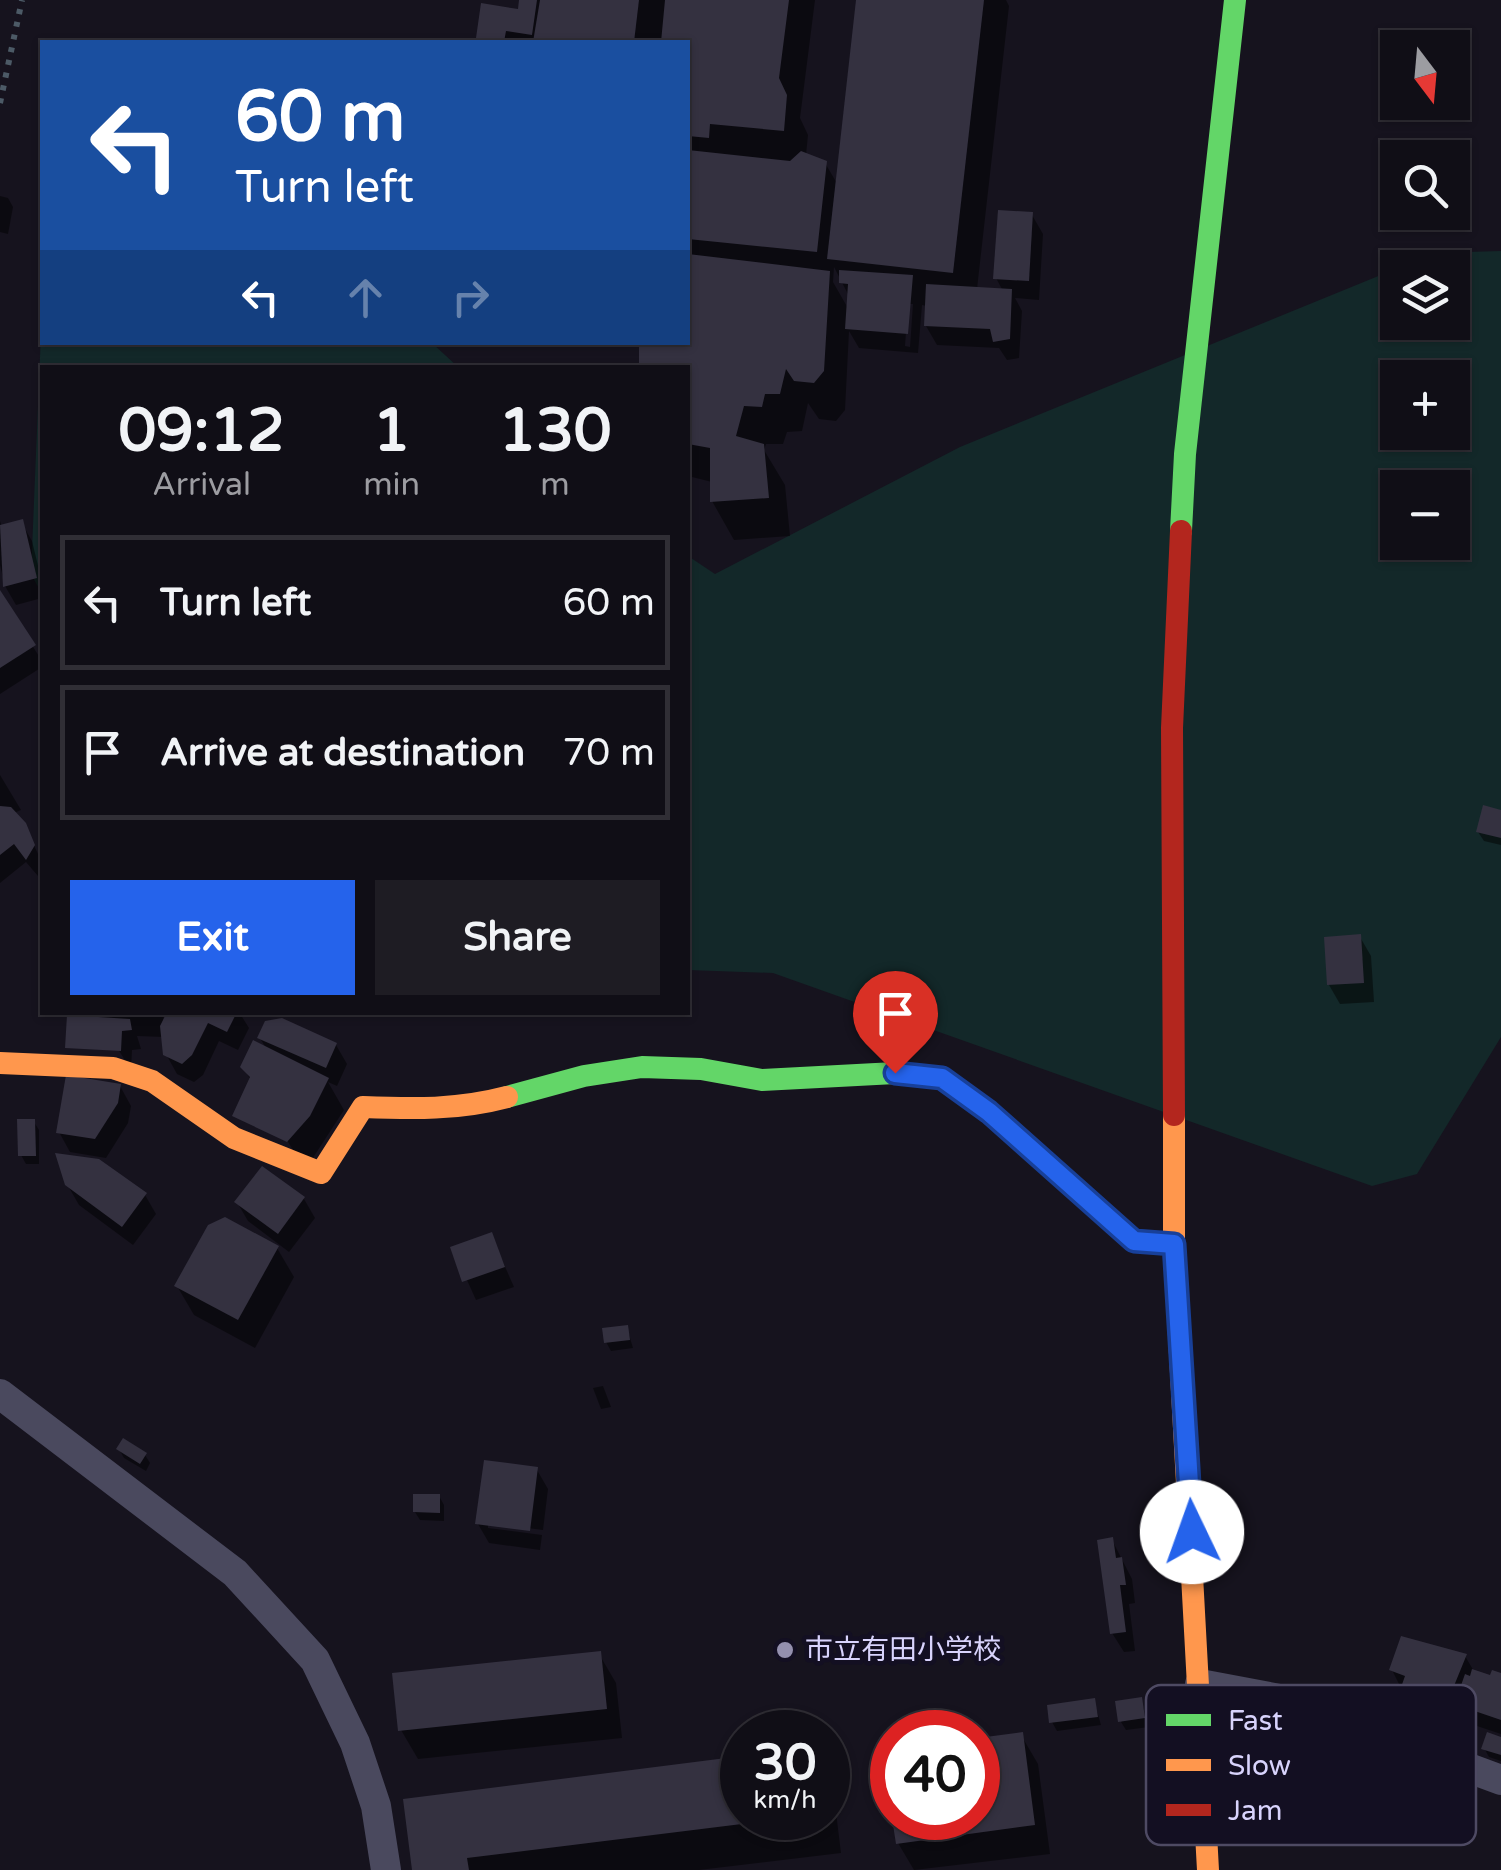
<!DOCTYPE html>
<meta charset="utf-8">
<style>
:root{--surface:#100e16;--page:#1e1c23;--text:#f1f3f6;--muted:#9c9ca1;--line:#302e35;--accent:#2563eb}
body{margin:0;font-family:"Varela Round","Noto Sans JP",sans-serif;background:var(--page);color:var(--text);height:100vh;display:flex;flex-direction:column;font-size:38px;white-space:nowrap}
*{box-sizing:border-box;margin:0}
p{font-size:32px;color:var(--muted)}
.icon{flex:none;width:55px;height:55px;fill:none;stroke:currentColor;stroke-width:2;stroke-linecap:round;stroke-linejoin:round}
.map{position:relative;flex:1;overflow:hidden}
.panel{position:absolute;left:40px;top:365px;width:650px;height:650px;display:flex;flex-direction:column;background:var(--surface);border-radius:0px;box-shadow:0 2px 8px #0004,0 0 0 2px var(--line)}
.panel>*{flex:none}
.guide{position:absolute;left:40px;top:40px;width:650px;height:305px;border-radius:0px;box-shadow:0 2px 8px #0004,0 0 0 2px var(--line);background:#1a4fa0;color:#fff;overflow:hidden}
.needle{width:65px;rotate:164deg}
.buttons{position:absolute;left:1380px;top:30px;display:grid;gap:20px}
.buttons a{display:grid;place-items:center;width:90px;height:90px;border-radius:0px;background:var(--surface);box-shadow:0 2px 8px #0004,0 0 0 2px var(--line);font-size:50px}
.speed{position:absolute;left:720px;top:1710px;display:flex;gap:20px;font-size:50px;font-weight:700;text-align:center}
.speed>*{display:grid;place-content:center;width:130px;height:130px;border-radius:50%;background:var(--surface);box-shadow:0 2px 8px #0004,0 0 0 2px var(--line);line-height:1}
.speed small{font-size:25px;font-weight:400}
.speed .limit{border:15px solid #d22;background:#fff;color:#111}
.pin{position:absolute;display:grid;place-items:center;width:85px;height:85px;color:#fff;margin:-102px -42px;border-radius:50% 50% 50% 0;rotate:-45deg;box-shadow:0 0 10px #0007}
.pin .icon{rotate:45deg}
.me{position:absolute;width:110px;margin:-55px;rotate:357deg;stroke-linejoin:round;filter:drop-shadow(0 0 8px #0008)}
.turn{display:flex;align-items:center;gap:35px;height:210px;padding:0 30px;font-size:45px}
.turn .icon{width:130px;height:130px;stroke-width:2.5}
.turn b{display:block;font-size:70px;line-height:85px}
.lanes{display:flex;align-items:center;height:95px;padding:0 30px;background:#0003;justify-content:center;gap:50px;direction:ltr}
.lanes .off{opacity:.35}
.eta{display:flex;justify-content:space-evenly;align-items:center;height:170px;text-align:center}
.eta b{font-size:60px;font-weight:700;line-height:70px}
.button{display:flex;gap:20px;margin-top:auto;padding:20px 30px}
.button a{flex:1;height:115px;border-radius:0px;background:var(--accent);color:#fff;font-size:40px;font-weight:700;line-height:115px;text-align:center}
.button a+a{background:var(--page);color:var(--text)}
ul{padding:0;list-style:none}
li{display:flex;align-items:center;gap:30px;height:135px;margin:0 20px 15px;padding:0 10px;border:5px solid var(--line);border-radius:0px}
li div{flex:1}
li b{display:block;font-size:38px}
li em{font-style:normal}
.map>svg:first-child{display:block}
</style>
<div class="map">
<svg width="1501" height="1870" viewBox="0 0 1501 1870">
<rect width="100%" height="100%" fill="#16131e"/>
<!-- green -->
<g fill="#132829" fill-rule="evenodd">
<path d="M1501,251V1037L1417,1174L1372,1186L773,973L688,970V556L715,574L960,447L1398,268V322H1452V268H1398L1433,253ZM1398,378H1452V432H1398ZM1398,488H1452V542H1398Z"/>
<path d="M42,309V342L432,343L458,367L42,368V594L31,574Z"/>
</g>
<!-- shadow -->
<g fill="#0007" fill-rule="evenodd">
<path d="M522,0H815L800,118L808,135L806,155L825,163L838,185L859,0H1006L1009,6L977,289L1003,291L996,278L1032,215L1043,234L1039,300L1015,298L1022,311L1019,358L1007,360L999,348L937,345L926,326L927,306L922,305L918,353L859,348L849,331L845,410L836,421L819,419L808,403L802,431L787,432L783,444H766L764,450L785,485L790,536L734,540L712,501V482L688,476V42H481L478,37L520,12ZM834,267L850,298L849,310L833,282ZM908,304H913L910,347L905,346Z"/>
<path d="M0,196L8,198L13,207L8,234L0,232Z"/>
<path d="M0,521L2,527L21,522L32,541L42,582V598L16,605L5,586L0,565Z"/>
<path d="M0,595L42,661V667L0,694Z"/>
<path d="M0,775L21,810L14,813L24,825L42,862L38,876L26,862L0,883Z"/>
<path d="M1501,813V845L1484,841L1478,832Z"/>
<path d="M1360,937L1371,956L1374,1002L1340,1004L1329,985Z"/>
<path d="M95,1012H164L163,1026L169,1012H239L249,1028L238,1050L219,1041L203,1075L194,1082L177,1074L166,1054L164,1037L137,1036L141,1049L132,1050L131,1070Z"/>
<path d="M260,1038L336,1045L347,1064L337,1086L328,1082L344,1110L305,1170L243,1067L267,1050Z"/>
<path d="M120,1086L131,1106L128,1123L106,1158L70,1152L59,1132Z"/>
<path d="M34,1122L39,1130V1164H26L21,1155Z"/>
<path d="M263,1169L304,1199L315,1218L289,1252L248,1221L237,1202Z"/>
<path d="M67,1184L145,1195L156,1214L133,1245L79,1205Z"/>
<path d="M491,1235L514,1287L476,1300L453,1249Z"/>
<path d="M277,1248L294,1277L255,1348L194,1315L177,1286Z"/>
<path d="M627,1328L633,1348L611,1351L606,1342Z"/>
<path d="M603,1386L611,1407L601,1409L593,1388Z"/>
<path d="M119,1449L145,1455L150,1463L146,1471L124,1458Z"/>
<path d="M537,1470L548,1489L543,1530L488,1523V1528L542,1535L540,1550L489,1543L478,1524Z"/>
<path d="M439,1496L444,1505V1521L420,1520L415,1512Z"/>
<path d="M1112,1540L1132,1579L1135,1603L1129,1604L1135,1651L1124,1652L1112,1633Z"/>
<path d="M599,1654L616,1683L622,1738L418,1759L401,1730Z"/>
<path d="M1465,1656L1475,1673L1492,1678L1501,1675V1734L1474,1725L1464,1706L1457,1721L1441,1716L1448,1728L1442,1744L1419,1736L1414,1727L1418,1714L1413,1712L1392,1670Z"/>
<path d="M1141,1700L1149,1727L1126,1730L1121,1722Z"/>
<path d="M1094,1701L1101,1725L1057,1731L1052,1722Z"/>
<path d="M1021,1735L1038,1764L1050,1854L914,1870L898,1843L895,1818H978V1740Z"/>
<path d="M1501,1739V1761L1489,1757L1484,1748Z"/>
<path d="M742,1758V1818H828V1778L833,1788L841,1853L699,1870H414L405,1801Z"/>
</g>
<!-- building -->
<g fill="#343140">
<path d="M519,0H537L532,35L506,31L504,42L476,38L481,3L518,9Z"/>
<path d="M540,0H639L634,42H533Z"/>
<path d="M665,0H789L779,78L787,95L784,131L710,124L709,138L688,136V42H661Z"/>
<path d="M856,0H984L953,273L827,259Z"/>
<path d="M688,150L790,161L801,151L827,161L817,252L688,239Z"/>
<path d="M998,210L1033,212L1029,281L993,279Z"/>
<path d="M688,254L830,271L824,371L814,383L794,381L786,369L780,394H765L762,407L744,406L736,436L764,444L769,498L710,502V448L688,444V368H639V342H688Z"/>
<path d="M839,270L913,275L908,334L845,329L848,284L839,283Z"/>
<path d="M926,284L1012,289L1010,339L993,342L990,329L924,326Z"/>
<path d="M23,519L37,578L3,587L0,525Z"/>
<path d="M0,590L36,645L0,668Z"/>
<path d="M1483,805L1501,810V838L1476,832Z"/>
<path d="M0,806L11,807L26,823L35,845L26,860L14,844L0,855Z"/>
<path d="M1361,934L1364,983L1327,985L1324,937Z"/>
<path d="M167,1012H237L227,1032L208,1023L192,1055L182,1064L163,1055L160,1026Z"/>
<path d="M67,1015L130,1019L132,1030L122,1031L121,1051L65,1048Z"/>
<path d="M282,1018L337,1043L326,1068L257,1038L265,1021Z"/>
<path d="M253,1040L329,1078L310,1116L287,1142L232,1116L250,1077L240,1067Z"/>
<path d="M66,1075L121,1084L118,1103L95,1139L56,1133Z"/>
<path d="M17,1119H35L36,1156H18Z"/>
<path d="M55,1153L99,1159L147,1193L122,1227L65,1185Z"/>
<path d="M262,1166L305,1197L278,1234L234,1202Z"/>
<path d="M225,1217L279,1246L238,1320L174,1286L208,1225Z"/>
<path d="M492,1232L505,1267L462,1282L450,1247Z"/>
<path d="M628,1325L630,1340L604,1343L602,1328Z"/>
<path d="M123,1438L147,1453L140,1464L116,1449Z"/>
<path d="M484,1460L538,1467L530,1531L475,1524Z"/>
<path d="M413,1494H440V1513L413,1512Z"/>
<path d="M1113,1537L1116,1558L1122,1557L1126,1585H1120L1126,1632L1110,1634L1097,1540Z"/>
<path d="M1401,1636L1467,1654L1447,1703L1423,1695L1421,1700L1399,1693L1405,1676L1389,1670Z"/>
<path d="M601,1651L607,1709L398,1731L392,1673Z"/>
<path d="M1472,1669L1490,1675L1492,1670L1501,1673V1720L1460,1706L1464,1696L1458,1694L1465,1674L1470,1676Z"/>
<path d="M1142,1697L1145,1718L1118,1722L1115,1701Z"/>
<path d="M1095,1698L1098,1717L1049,1723L1047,1705Z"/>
<path d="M1023,1732L1035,1825L896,1844L892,1818H978V1738Z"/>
<path d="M1487,1732L1501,1737V1755L1481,1749Z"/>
<path d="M892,1749V1801H890L883,1750Z"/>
<path d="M742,1756V1818L775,1820L467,1858L469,1870H412L403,1799Z"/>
</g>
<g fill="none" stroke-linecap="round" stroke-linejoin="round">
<!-- path -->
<path stroke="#4c5a66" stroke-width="6" stroke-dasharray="5 8" stroke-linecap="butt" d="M0,103L22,0"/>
<!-- street -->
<g stroke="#4a495e" stroke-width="30">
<path d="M0,1394L235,1573L315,1660L355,1743L376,1806L386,1870"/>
<path d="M1200,1684L1285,1700L1501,1780"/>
</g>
<!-- fast -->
<g stroke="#63d668" stroke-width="22">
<path d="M1181,531L1185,454L1235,0"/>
<path d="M507,1097L584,1076L642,1067L701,1069L762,1080L895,1073L942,1078L989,1112L1065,1180"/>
</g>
<!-- slow -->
<g stroke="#ff974d" stroke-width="22">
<path d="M0,1063L113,1068L152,1081L234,1138L321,1173L363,1107C413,1109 458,1110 507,1097"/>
<path d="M1174,1115V1244L1208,1870"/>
</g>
<!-- jam -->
<g stroke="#b3261e" stroke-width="22">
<path d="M1174,1115L1172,728L1181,531"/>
<path d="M1065,1180L1133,1241L1174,1244"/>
</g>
</g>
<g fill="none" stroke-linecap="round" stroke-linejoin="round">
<!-- route casing -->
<g stroke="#184099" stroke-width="25">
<path id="route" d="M895,1073L942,1078L989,1112L1134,1241L1174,1244L1192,1532"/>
</g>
<!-- route -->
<use href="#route" stroke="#2563eb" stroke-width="18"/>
</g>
<!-- markers -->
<circle fill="#9490ae" stroke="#130f22" stroke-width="4" cx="785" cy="1650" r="10"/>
<g text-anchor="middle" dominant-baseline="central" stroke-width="9" stroke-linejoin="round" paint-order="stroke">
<!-- poi labels -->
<g font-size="28" fill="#d8d3fc" stroke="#130f22" text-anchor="start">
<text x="805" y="1650">市立有田小学校</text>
</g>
</g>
<!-- legend -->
<rect x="1146" y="1685" width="330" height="160" rx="15" fill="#130f22" stroke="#4e4a63" stroke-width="2.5"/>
<rect x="1166" y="1714" width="45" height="12" fill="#63d668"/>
<rect x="1166" y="1759" width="45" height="12" fill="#ff974d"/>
<rect x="1166" y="1804" width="45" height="12" fill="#b3261e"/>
<g font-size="28" fill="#d8d3fc">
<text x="1228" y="1730">Fast</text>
<text x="1228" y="1775">Slow</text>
<text x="1228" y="1820">Jam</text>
</g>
</svg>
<div class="buttons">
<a><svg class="needle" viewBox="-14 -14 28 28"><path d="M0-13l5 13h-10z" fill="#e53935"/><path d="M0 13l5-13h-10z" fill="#9c9ca1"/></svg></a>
<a><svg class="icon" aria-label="search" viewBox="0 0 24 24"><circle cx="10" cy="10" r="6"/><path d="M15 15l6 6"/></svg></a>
<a><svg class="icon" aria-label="layers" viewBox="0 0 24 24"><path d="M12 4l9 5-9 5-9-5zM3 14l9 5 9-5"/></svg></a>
<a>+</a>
<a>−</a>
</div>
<div class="speed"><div>30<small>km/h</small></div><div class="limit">40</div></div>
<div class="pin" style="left:895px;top:1073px;background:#d93025"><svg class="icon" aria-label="arrive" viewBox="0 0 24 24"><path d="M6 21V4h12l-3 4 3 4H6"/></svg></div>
<svg class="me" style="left:1192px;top:1532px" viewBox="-20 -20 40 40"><circle r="19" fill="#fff"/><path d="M0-13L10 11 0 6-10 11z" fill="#2563eb"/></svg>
<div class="guide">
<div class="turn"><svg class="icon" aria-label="left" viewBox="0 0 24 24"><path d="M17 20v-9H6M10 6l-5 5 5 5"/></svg><div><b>60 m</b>Turn left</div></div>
<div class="lanes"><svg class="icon" aria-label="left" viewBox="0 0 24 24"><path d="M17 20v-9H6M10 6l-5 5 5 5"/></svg><svg class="icon off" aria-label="ahead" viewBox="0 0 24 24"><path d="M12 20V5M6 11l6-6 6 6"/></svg><svg class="icon off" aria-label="right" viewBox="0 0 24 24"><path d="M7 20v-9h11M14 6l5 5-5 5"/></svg></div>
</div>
<section class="panel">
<div class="eta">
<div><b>09:12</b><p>Arrival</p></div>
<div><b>1</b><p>min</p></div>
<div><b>130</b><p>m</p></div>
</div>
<ul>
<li><svg class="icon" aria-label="left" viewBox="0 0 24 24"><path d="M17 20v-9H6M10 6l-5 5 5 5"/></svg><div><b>Turn left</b></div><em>60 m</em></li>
<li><svg class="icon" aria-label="arrive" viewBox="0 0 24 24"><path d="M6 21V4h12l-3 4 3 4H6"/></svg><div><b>Arrive at destination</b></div><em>70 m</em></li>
</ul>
<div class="button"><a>Exit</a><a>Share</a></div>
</section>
</div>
